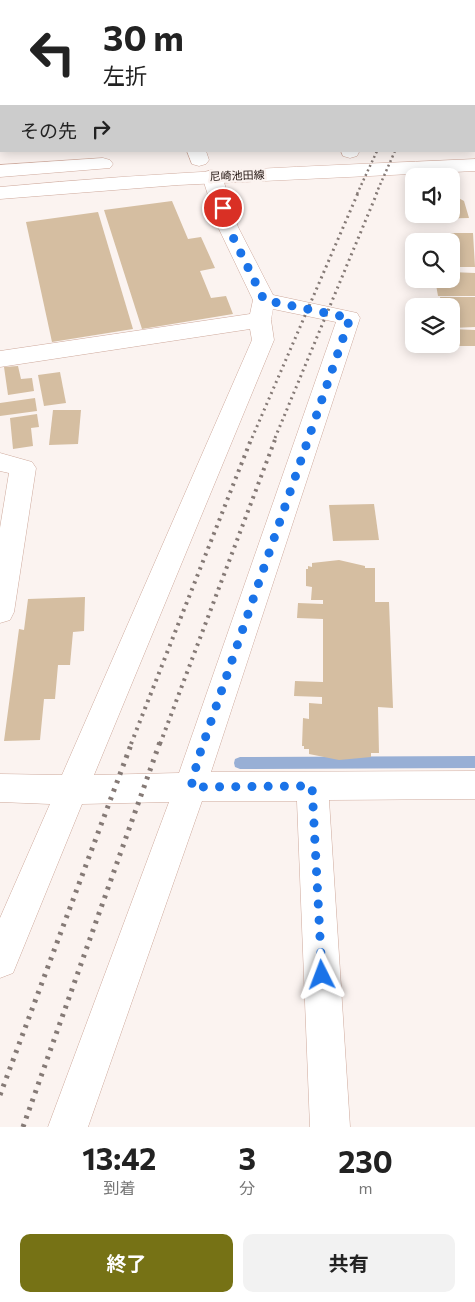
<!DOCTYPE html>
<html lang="ja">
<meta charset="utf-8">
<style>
:root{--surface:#fff;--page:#f2f2f2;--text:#222;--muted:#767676;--accent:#767215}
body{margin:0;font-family:Commissioner,"Noto Sans JP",sans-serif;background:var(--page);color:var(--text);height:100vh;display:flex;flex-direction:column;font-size:19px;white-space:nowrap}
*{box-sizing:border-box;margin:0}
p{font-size:16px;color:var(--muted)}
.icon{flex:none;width:28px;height:28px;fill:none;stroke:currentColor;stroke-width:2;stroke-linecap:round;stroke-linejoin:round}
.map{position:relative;height:1127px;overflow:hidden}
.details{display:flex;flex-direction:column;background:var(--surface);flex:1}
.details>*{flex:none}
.hud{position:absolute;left:0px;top:0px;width:475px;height:152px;box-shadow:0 2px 12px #0003;background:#fff;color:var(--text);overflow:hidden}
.tools{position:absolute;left:405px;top:168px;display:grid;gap:10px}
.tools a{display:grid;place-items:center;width:55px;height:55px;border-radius:10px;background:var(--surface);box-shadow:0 2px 12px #0003;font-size:25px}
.pin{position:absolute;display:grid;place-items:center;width:42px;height:42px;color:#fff;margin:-21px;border:2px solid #fff;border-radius:50%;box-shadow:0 1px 5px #0007}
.me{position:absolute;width:55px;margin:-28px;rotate:357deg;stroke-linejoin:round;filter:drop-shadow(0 0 4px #0008)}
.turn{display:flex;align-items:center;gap:18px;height:105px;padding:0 20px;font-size:22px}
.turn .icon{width:65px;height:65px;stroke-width:2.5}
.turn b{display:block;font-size:35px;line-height:42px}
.then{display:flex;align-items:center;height:48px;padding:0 20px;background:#0003;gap:10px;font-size:19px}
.eta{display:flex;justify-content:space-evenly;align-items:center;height:85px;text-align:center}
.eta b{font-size:30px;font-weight:700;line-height:35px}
.action{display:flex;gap:10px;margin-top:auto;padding:10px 20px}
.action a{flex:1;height:58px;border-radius:10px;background:var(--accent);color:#fff;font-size:20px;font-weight:700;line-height:58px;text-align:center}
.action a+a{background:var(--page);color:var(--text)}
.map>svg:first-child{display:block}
</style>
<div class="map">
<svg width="475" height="1127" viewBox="0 0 475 1127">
<rect width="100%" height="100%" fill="#fbf3f0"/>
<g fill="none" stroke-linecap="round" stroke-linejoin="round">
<!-- stream -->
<path fill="#98afd5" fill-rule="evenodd" d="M475,756V768L240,769L235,767L234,763L235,759L240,757Z"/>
<!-- river -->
<path stroke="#98afd5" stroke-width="66" d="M0,12H1"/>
</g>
<!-- building -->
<g fill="#d5bea1">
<path d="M451,194L464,201L469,218L422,219L424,214H451Z"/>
<path d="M172,201L188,239L201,237L215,268L200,271L211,298L226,296L233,314L142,329L104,210Z"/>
<path d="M98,212L133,329L52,342L26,222Z"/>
<path d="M426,233H473L475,267H451V241H427Z"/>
<path d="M451,272L475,273V296H438L435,279H451Z"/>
<path d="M440,297H475V327L451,328V306H442Z"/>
<path d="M451,329L475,330V346H452Z"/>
<path d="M18,366L21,379L32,378L34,391L8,395L4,367Z"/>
<path d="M60,372L66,403L44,406L38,375Z"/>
<path d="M35,398L37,411L0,416V403Z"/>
<path d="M53,410H81L78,444L49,445Z"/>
<path d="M37,414L39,427L31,428L33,446L13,449L10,418Z"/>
<path d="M374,504L379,540L333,541L329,505Z"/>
<path d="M339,560L365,566V568H375V602H389L393,708L378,707L379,753H371V757L339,760L309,754V749H304V746H302L303,718L309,719V703L322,704V697L294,696L295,681L323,682V619L297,618L298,603L323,604V600H311L312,587L306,586V569H308V566L312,567V563Z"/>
<path d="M85,597L84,631L73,632L70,665H58L55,699H44L40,740L4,741L19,629L24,630L28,599Z"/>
</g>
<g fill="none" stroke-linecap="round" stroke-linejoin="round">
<!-- lane casing -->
<g stroke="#cea99c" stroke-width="1">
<rect id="lane" x="224" y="0" width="8" height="1"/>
</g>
<!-- street casing -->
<g stroke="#cea99c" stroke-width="1">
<g id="street">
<rect x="0" y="13" width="1" height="11"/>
<path d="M187,151H206L209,160L206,164L199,166L192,164Z"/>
<path d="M341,151H359V152L357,156L350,158L343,156Z"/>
<path d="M212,170L219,172L222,176L238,227L273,295L357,313L360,318L211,772L475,771V799L329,800L350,1127H310L297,801H202L88,1127H48L169,802L82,804L13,973L0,978V918L50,804L0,802V774L62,775L252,340L250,329L0,367V351L250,314L253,300L218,227L202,176L205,172ZM273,309L336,322L179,773L94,775L274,340L271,320Z"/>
<path d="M0,453L32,462L36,468L14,612L10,620L0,623V528L9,473L0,471Z"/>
</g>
</g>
<!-- primary casing -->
<g stroke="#cea99c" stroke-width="1">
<g id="primary">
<path d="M405,0H421L422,1H406Z"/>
<path d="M474,125L475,126V140L474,139Z"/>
<path d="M103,158L110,160L113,164L110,168L0,177V165Z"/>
<path d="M475,159V171L178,185L0,199V187C158,172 316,166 475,159Z"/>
</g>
</g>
<!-- lane -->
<use href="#lane" fill="#fff" fill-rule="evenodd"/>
<!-- street -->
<use href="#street" fill="#fff" fill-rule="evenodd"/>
<!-- primary -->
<use href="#primary" fill="#fff" fill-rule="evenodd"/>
<!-- rail-far3 -->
<g stroke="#857a76" stroke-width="2.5" stroke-dasharray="2 3" stroke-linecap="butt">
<path d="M357,194L377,151"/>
<path d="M376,194L395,151"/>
</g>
<!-- rail-far2 -->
<g stroke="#857a76" stroke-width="3" stroke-dasharray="2 4" stroke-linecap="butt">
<path d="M252,438L358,193"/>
<path d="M275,438L377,193"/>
</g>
<!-- rail-far1 -->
<g stroke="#857a76" stroke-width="4" stroke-dasharray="2.5 5" stroke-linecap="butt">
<path d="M131,744L252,437"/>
<path d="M160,744L276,437"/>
</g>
<!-- rail -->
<g stroke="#857a76" stroke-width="5" stroke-dasharray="3 6" stroke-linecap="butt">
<path d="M0,1095L132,742"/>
<path d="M23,1127L160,742"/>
</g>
</g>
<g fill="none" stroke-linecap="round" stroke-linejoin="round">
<!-- route -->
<path stroke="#1a73e8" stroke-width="9" stroke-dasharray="0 16.2" d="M223,208L228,227L264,300L350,318L198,759L191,787L312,786L322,975"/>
</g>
<g text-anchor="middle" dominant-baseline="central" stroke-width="5" stroke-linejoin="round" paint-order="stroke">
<!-- far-street labels -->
<g font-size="11" fill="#1c0f0b" stroke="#fbf3f0">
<text transform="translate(237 175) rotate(-2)">尼崎池田線</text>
</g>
</g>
</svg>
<div class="tools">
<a><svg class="icon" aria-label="sound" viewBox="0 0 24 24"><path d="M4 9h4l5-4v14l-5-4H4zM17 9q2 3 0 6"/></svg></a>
<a><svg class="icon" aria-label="search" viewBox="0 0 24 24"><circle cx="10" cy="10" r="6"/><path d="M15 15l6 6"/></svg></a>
<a><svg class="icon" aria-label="layers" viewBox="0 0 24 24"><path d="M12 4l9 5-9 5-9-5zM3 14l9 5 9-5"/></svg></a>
</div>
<div class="pin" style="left:223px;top:208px;background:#d93025"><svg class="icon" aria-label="arrive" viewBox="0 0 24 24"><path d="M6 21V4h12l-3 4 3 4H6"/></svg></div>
<svg class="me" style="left:322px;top:975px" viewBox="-20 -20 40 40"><path d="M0-17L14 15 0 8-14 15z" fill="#1a73e8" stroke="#fff" stroke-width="4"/></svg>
<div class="hud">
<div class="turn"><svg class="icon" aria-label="left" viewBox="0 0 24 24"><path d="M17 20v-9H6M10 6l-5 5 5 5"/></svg><div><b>30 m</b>左折</div></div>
<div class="then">その先<svg class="icon" aria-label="right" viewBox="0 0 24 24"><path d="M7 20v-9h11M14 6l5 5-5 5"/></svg></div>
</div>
</div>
<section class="details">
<div class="eta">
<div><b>13:42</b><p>到着</p></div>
<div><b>3</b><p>分</p></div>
<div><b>230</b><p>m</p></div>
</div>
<div class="action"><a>終了</a><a>共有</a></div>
</section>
